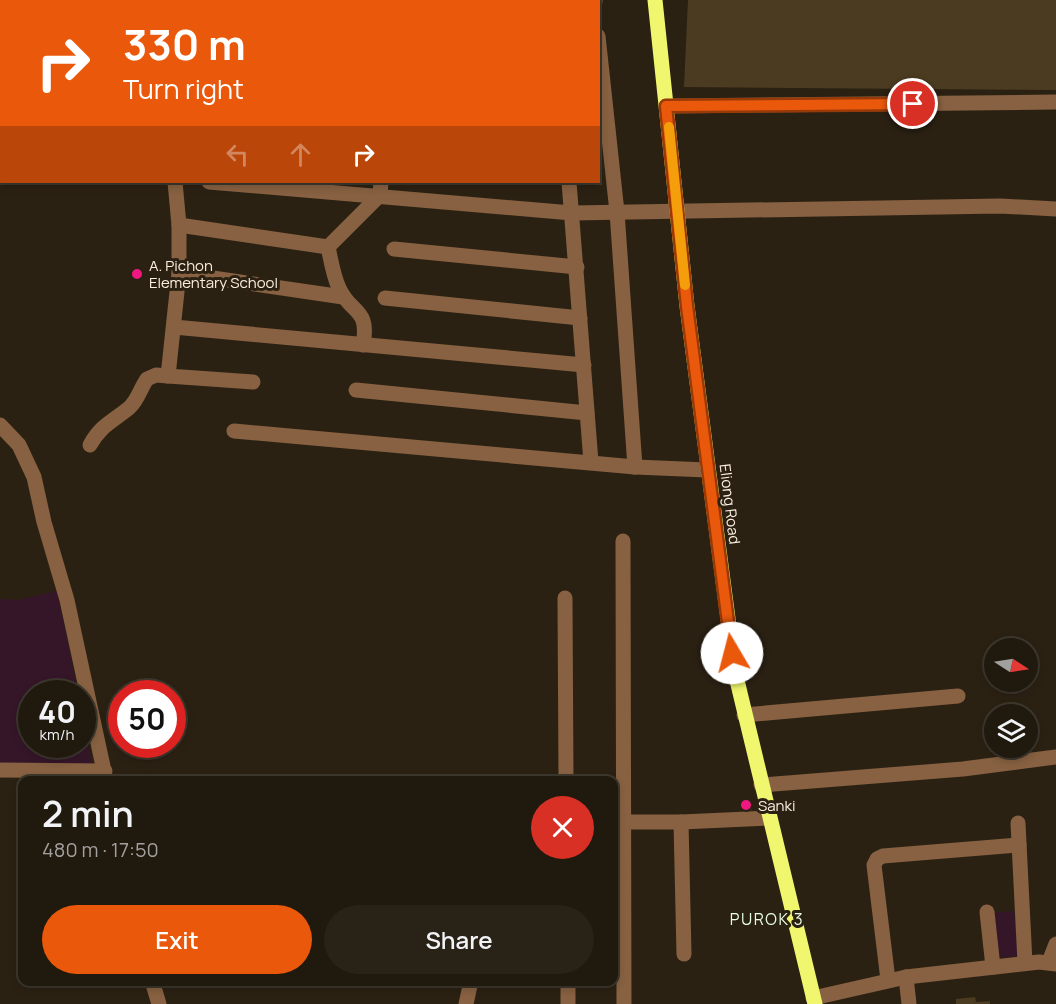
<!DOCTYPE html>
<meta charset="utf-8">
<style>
:root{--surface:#20190e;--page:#282217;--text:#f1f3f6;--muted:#a2a09e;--line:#3d382e;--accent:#ea580c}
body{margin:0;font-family:Manrope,sans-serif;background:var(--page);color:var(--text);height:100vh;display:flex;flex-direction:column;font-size:22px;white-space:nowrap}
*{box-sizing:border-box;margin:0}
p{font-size:20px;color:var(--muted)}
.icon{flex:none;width:33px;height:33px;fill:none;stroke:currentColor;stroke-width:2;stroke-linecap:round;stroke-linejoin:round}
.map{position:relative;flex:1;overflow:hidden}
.panel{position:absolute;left:18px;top:776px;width:600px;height:210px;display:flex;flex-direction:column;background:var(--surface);border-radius:12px;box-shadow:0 3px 9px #0003,0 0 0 2px var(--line)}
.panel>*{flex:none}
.top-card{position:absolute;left:0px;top:0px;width:600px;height:183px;box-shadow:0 3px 9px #0003,0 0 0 2px var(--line);background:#ea580c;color:#fff;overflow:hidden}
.needle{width:39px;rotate:102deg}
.tools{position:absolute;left:984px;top:638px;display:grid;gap:12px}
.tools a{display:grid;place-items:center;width:54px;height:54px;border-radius:50%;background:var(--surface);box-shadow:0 3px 9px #0003,0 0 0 2px var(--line);font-size:30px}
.speed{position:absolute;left:18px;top:680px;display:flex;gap:12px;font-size:30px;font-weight:700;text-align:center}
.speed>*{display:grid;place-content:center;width:78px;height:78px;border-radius:50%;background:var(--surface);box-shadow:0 3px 9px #0003,0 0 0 2px var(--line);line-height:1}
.speed small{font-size:15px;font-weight:400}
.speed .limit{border:9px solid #d22;background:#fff;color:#111}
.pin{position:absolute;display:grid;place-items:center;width:51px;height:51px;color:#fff;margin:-26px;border:3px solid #fff;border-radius:50%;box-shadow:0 2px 6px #0007}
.me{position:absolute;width:66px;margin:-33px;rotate:352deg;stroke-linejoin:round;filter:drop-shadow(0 0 4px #0008)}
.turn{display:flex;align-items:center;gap:21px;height:126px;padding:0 24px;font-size:27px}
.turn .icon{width:78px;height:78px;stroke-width:2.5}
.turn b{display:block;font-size:42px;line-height:51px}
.lanes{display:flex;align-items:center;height:57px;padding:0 24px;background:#0003;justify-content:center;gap:30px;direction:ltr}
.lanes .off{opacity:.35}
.round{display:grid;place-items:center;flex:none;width:63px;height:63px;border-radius:32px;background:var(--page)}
.overview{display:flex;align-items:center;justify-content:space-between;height:102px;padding:0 24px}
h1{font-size:36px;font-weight:600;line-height:45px}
.primary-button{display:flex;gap:12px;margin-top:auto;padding:12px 24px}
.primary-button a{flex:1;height:69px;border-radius:36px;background:var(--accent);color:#fff;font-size:24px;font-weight:600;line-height:69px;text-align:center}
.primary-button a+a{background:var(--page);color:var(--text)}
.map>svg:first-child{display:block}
</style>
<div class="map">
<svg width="1056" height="1004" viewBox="0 0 1056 1004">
<rect width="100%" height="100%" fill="#2b2113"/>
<!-- green -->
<g fill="#351629">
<path d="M57,591L78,693H32V744H82L83,716L93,769L0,768V599L18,600Z"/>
<path d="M1014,911L1018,956L996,958L991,913Z"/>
</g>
<!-- building -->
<g fill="#4b3b20">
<path d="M688,0H1056V90L684,87Z"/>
<path d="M749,799L752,810L743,812L740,801Z"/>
<path d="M975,997L976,1002L990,1001V1004H956V999Z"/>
</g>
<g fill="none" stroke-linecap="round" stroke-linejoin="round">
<!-- minor -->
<g stroke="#876141" stroke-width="15">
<path d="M73,0V2"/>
<path d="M121,0V2"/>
<path d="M163,0V2"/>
<path d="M205,0V2"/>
<path d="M250,0V2"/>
<path d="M294,0V2"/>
<path d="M506,0L507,2"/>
<path d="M551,0V2"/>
<path d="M595,0V2"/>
<path d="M315,2L339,0"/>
<path d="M401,2L402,0"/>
<path d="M461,2L462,0"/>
<path d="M598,36L617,212L635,467"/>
<path d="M666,106L1056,102"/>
<path d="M175,182L179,225V273L168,376L253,382"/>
<path d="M209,182L572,213L1000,206L1056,209"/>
<path d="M569,182L591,462"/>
<path d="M179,225L328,247"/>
<path d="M394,249L577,267"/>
<path d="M179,273L343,297"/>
<path d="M385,298L580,318"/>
<path d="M174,327L584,365"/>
<path d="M363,345C370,307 351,315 339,288C333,275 331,260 328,247L380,195L381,182"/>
<path d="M356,390L587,413"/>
<path d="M0,425L19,445L34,477L44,522L67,600L106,780"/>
<path d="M234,431L635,467L707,470"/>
<path d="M90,445C101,425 113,421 129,408C138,400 140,389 147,379L156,375L168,376"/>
<path d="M623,541L624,1004"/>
<path d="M565,598L566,780"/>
<path d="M744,715L958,696"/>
<path d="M0,770L105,771"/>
<path d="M761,785L963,769L1056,757"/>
<path d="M614,822H681L769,818"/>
<path d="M681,822L684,954"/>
<path d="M1018,823L1025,963"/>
<path d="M987,912L993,967"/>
<path d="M1049,962L1056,944"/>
<path d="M906,977L909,1004"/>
<path d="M888,980L874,865L877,859L883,856L1019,845"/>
<path d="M152,981L159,1004"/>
<path d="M813,998L906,977L1039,962L1056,964"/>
<path d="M466,1004L471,981"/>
<path d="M568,1004V981"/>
</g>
<!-- major -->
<path stroke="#f0f66d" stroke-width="15" d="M655,0L687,306L735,672L815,1004"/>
</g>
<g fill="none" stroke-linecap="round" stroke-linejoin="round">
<!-- route casing -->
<g stroke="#983908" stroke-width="15">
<path id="route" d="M732,653L687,306L666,106L913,104"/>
</g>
<!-- route -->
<use href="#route" stroke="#ea580c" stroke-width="10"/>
<!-- slow -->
<path stroke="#f59e0b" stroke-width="10" d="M669,127L685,285"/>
</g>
<!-- markers -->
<g fill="#f11780" stroke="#2b2113" stroke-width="2">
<circle cx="137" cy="274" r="6"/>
<circle cx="746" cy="805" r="6"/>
</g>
<g text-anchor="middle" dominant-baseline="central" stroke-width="6" stroke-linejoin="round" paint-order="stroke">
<!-- poi labels -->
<g font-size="15" fill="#fdefdf" stroke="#2b2113" text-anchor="start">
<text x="149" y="265">A. Pichon<tspan x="149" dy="17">Elementary School</tspan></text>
<text x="758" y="805">Sanki</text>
</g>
<!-- street labels -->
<g font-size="15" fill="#fdefdf" stroke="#2b2113">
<text transform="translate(730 504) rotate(83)">Eliong Road</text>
</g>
<!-- neighbourhood labels -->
<g font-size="16" letter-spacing="1.5" fill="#e7fde1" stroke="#2b2113">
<text x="767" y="919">PUROK 3</text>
</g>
</g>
</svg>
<div class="tools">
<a><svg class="needle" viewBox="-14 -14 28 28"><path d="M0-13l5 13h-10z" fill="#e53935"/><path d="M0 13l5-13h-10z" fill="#a2a09e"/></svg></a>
<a><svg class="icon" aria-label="layers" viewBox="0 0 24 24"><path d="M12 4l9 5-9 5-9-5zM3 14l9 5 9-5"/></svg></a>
</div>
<div class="speed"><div>40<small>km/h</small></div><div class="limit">50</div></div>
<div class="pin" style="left:913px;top:104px;background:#d93025"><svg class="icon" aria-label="arrive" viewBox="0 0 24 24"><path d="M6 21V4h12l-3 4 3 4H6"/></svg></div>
<svg class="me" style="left:732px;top:653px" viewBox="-20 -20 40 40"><circle r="19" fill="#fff"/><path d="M0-13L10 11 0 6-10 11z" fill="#ea580c"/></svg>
<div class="top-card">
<div class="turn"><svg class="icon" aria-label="right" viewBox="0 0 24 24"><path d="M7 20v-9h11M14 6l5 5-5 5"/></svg><div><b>330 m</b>Turn right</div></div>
<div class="lanes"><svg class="icon off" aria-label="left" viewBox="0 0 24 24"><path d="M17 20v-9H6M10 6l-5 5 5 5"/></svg><svg class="icon off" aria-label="ahead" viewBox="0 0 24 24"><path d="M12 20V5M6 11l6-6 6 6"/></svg><svg class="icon" aria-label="right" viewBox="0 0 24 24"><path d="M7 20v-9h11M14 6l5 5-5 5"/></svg></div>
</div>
<section class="panel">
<div class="overview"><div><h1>2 min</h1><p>480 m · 17:50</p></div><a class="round" style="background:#d93025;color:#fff"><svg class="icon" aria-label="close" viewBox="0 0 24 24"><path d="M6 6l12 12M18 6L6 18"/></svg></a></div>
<div class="primary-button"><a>Exit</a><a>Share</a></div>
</section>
</div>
